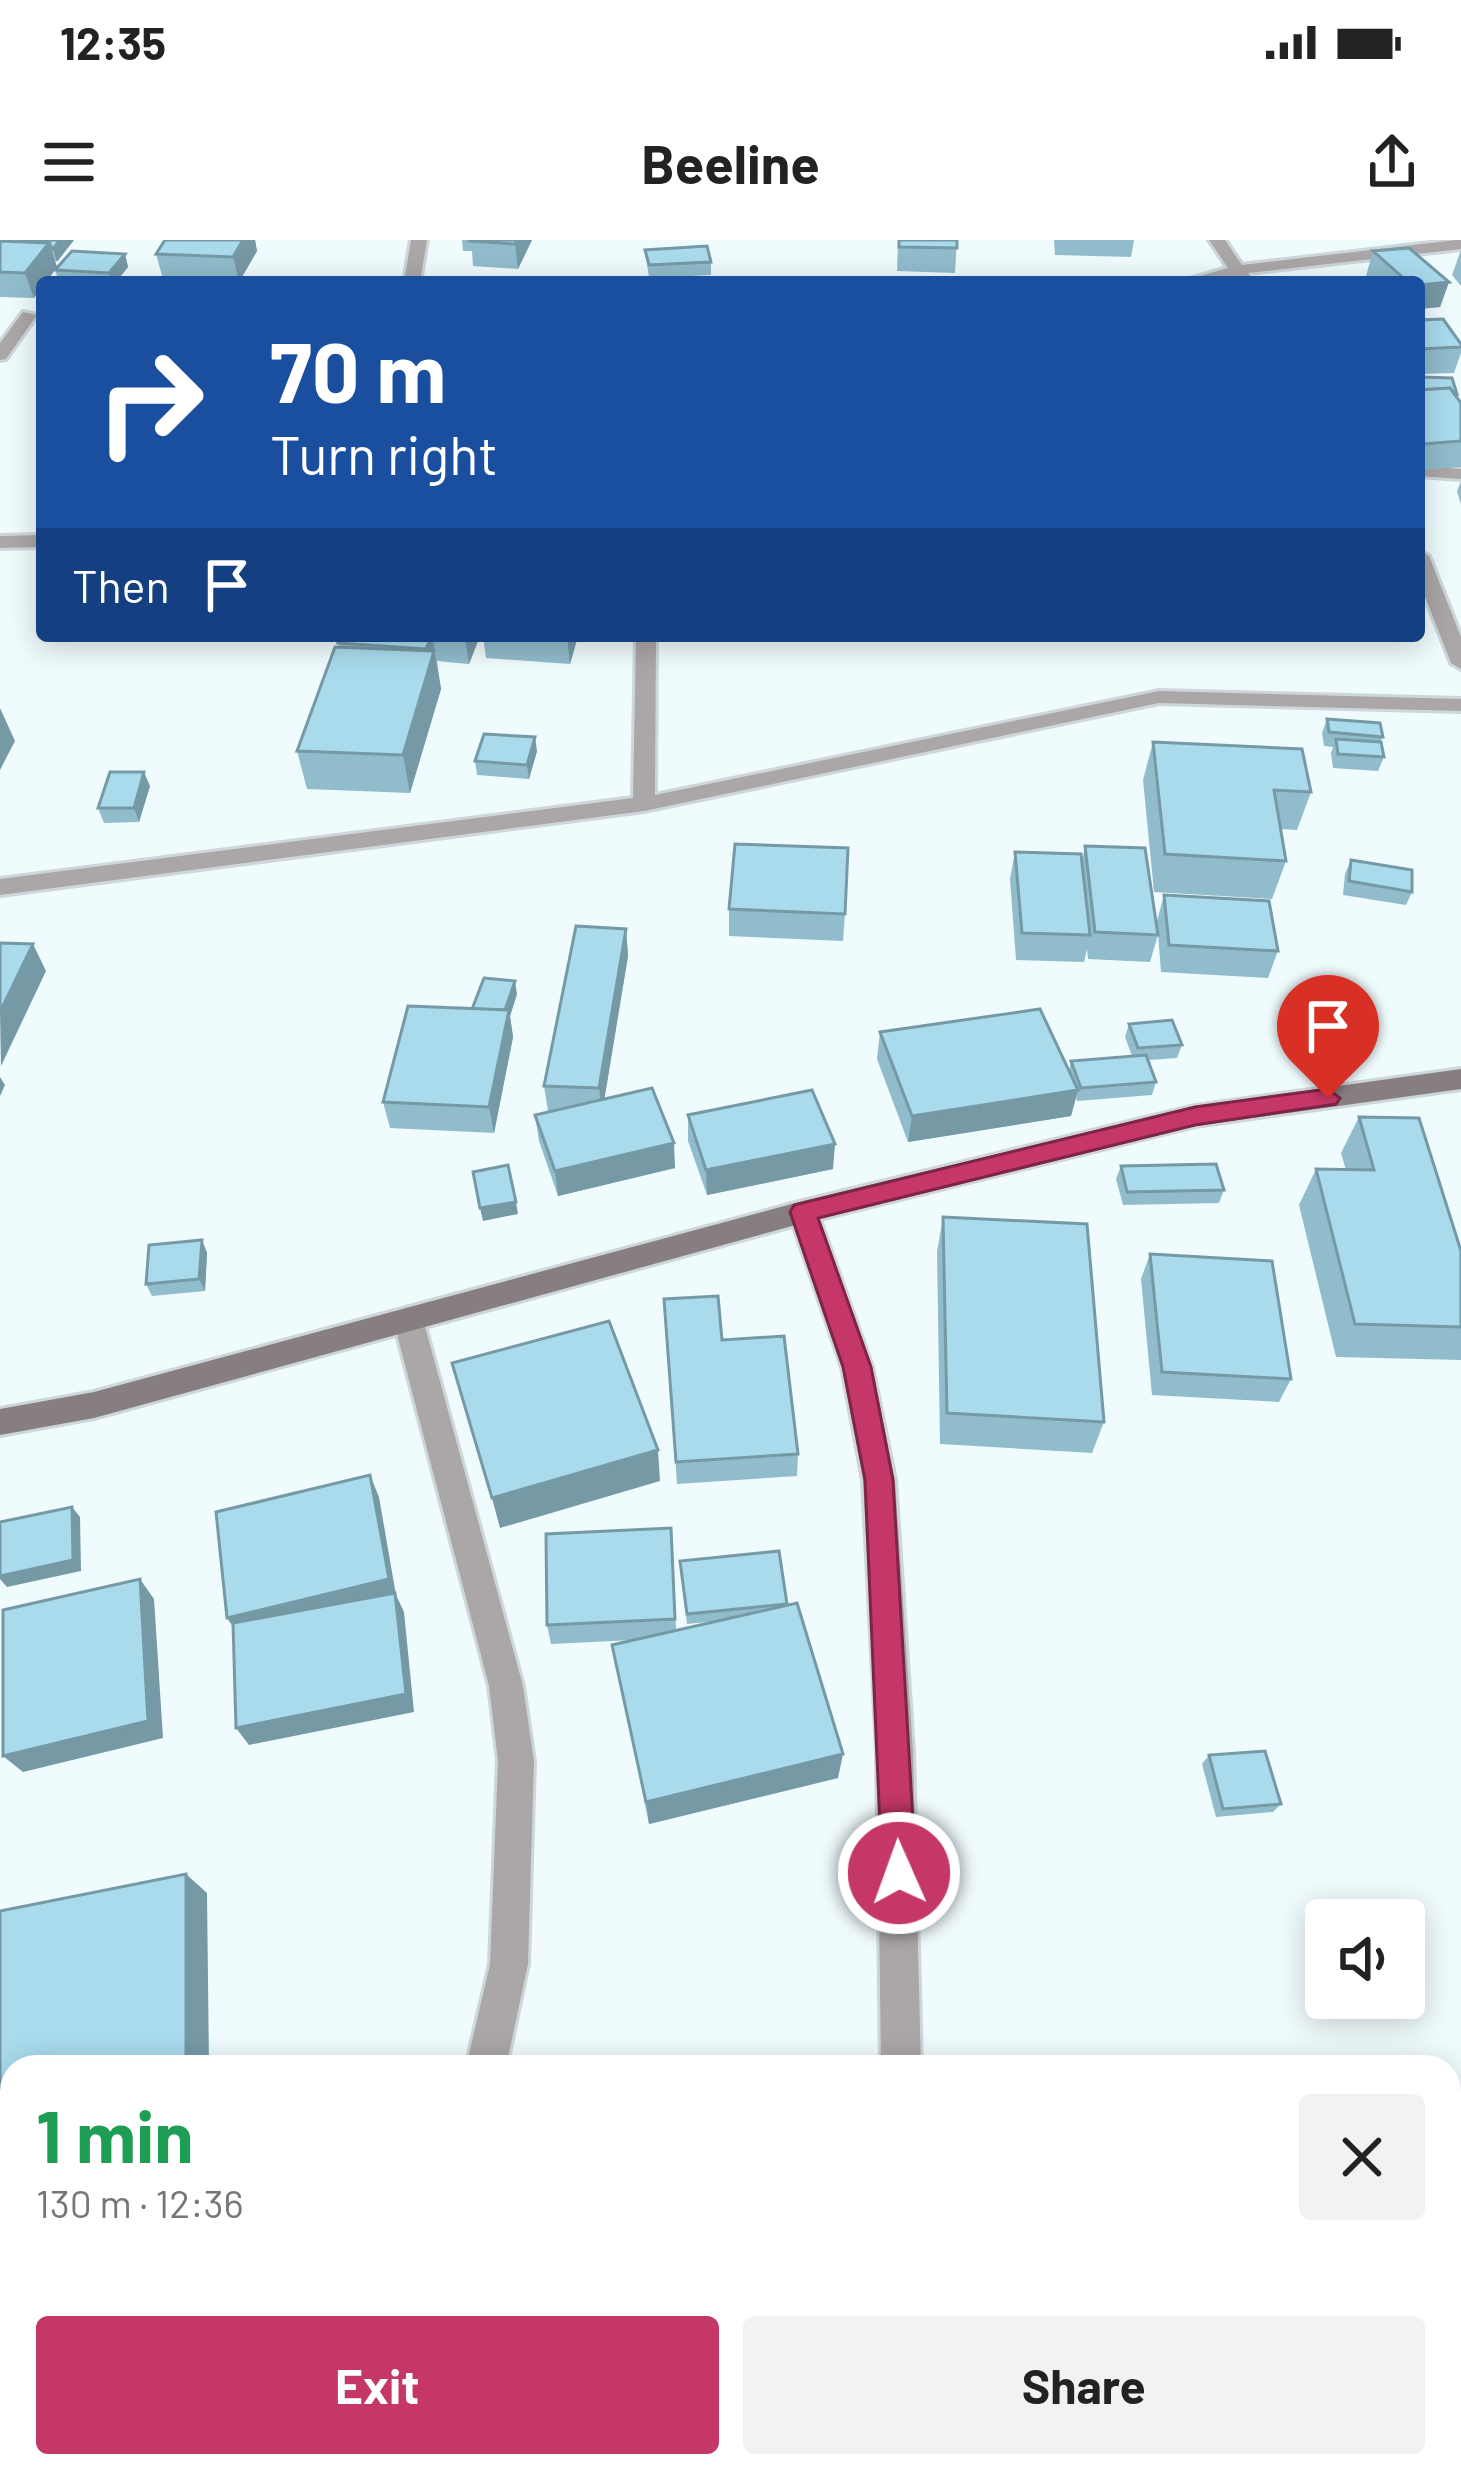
<!DOCTYPE html>
<meta charset="utf-8">
<style>
:root{--surface:#fff;--page:#f2f2f2;--text:#222;--muted:#767676;--accent:#c43768}
body{margin:0;font-family:Barlow,sans-serif;background:var(--page);color:var(--text);height:100vh;display:flex;flex-direction:column;font-size:45px;white-space:nowrap}
*{box-sizing:border-box;margin:0}
p{font-size:39px;color:var(--muted)}
.icon{flex:none;width:66px;height:66px;fill:none;stroke:currentColor;stroke-width:2;stroke-linecap:round;stroke-linejoin:round}
.map{position:relative;flex:1;overflow:hidden}
.panel{position:absolute;left:0px;top:1815px;width:1461px;height:423px;display:flex;flex-direction:column;background:var(--surface);border-radius:36px 36px 0 0;box-shadow:0 6px 30px #0003}
.panel>*{flex:none}
.hud{position:absolute;left:36px;top:36px;width:1389px;height:366px;border-radius:12px;box-shadow:0 6px 30px #0003;background:#1a4fa0;color:#fff;overflow:hidden}
.controls{position:absolute;left:1305px;top:1659px;display:grid;gap:24px}
.controls a{display:grid;place-items:center;width:120px;height:120px;border-radius:12px;background:var(--surface);box-shadow:0 6px 30px #0003;font-size:60px}
.pin{position:absolute;display:grid;place-items:center;width:102px;height:102px;color:#fff;margin:-123px -51px;border-radius:50% 50% 50% 0;rotate:-45deg;box-shadow:0 0 12px #0007}
.pin .icon{rotate:45deg}
.me{position:absolute;width:132px;margin:-66px;rotate:358deg;stroke-linejoin:round;filter:drop-shadow(0 0 9px #0008)}
.turn{display:flex;align-items:center;gap:42px;height:252px;padding:0 36px;font-size:54px}
.turn .icon{width:156px;height:156px;stroke-width:2.5}
.turn b{display:block;font-size:84px;line-height:102px}
.then{display:flex;align-items:center;height:114px;padding:0 36px;background:#0003;gap:24px;font-size:45px}
.round{display:grid;place-items:center;flex:none;width:126px;height:126px;border-radius:12px;background:var(--page)}
.head{display:flex;align-items:center;justify-content:space-between;height:204px;padding:0 36px}
h1{font-size:72px;font-weight:700;line-height:90px;color:#1e9e55}
.cta{display:flex;gap:24px;margin-top:auto;padding:24px 36px}
.cta a{flex:1;height:138px;border-radius:12px;background:var(--accent);color:#fff;font-size:48px;font-weight:700;line-height:138px;text-align:center}
.cta a+a{background:var(--page);color:var(--text)}
.status{display:flex;justify-content:space-between;align-items:center;height:84px;padding:0 60px;background:var(--surface);direction:ltr}
.status svg{height:33px;fill:currentColor}
header{display:flex;justify-content:space-between;align-items:center;height:156px;padding:0 36px;background:var(--surface);font-size:54px;font-weight:700}
.map>svg:first-child{display:block}
</style>
<div class="status"><b>12:35</b><svg viewBox="0 0 49 12"><path d="M0 12V9h3v3zM5 12V6h3v6zM10 12V3h3v9zM15 12V0h3v12zM26 1h20v11H26zM47 4h2v5h-2z"/></svg></div>
<header><svg class="icon" aria-label="menu" viewBox="0 0 24 24"><path d="M4 6h16M4 12h16M4 18h16"/></svg>Beeline<svg class="icon" aria-label="share" viewBox="0 0 24 24"><path d="M12 15V3M7 8l5-5 5 5M5 13v7h14v-7"/></svg></header>
<div class="map">
<svg width="1461" height="2237" viewBox="0 0 1461 2237">
<rect width="100%" height="100%" fill="#f0fbfe"/>
<g fill="none" stroke-linecap="round" stroke-linejoin="round">
<!-- street casing -->
<g stroke="#cdd7da" stroke-width="6">
<g id="street">
<path d="M411,0H427L420,42H404Z"/>
<path d="M1209,0H1225L1242,25L1456,0H1461V9L1248,33L1254,42H1238L1234,36L1179,42L1228,28Z"/>
<path d="M23,72L37,75L6,119L0,120V103Z"/>
<path d="M1419,226L1461,229V239L1419,236Z"/>
<path d="M42,295V307L0,308V296Z"/>
<path d="M1419,310L1429,316L1461,397V429L1451,423L1419,341Z"/>
<path d="M636,396H656L655,555L1159,451L1461,459V471L1159,463L644,571L0,655V639L633,558Z"/>
<path d="M803,961L817,972L872,1127L895,1240L913,1511L921,1827H881L877,1511L863,1240L842,1127L789,972Z"/>
<path d="M408,1067L418,1071L423,1079L523,1446L534,1521L528,1724L506,1827H466L490,1724L498,1521L489,1446L393,1079L398,1071Z"/>
<path d="M0,1941L12,1943V1985L0,1983Z"/>
<path d="M908,2226H952L955,2237H911Z"/>
</g>
</g>
<!-- secondary casing -->
<g stroke="#cdd7da" stroke-width="6">
<path id="secondary" d="M1461,829V849L1195,886L803,983L94,1178L0,1195V1169L94,1152L803,961L1195,866Z"/>
</g>
<!-- street -->
<use href="#street" fill="#aba6a7" fill-rule="evenodd"/>
<!-- secondary -->
<use href="#secondary" fill="#867e80" fill-rule="evenodd"/>
</g>
<!-- wall -->
<g fill="#91bccc">
<path d="M74,0L55,22L57,27L125,14L128,27L116,42H59L55,30L46,42H42L34,58L0,57V1Z"/>
<path d="M165,0H255L257,11L239,42L163,39L156,14Z"/>
<path d="M462,0H532L518,29L473,26L472,11H463Z"/>
<path d="M898,0H957L955,33L897,31Z"/>
<path d="M1054,0H1134L1131,17L1055,15Z"/>
<path d="M645,10L711,22V35L649,38Z"/>
<path d="M1461,10V46L1452,35Z"/>
<path d="M1373,11L1449,42L1440,67L1419,69V42H1372L1366,36Z"/>
<path d="M1419,80L1461,104V113L1454,133L1419,134Z"/>
<path d="M1419,137L1457,154L1456,157L1461,163V227L1419,230Z"/>
<path d="M1461,241V265L1457,251Z"/>
<path d="M342,396H480L469,424L437,421L441,449L410,553L307,549L297,511L339,407L338,403Z"/>
<path d="M483,396H578L570,424L486,418Z"/>
<path d="M1327,479L1383,497L1380,502L1384,517L1378,531L1333,528L1331,513L1333,507L1324,506L1322,493Z"/>
<path d="M1153,502L1311,552L1297,590L1280,589L1286,621L1272,659L1154,652L1143,540Z"/>
<path d="M537,511L529,539L477,535L475,521Z"/>
<path d="M150,546L139,582L104,583L98,568Z"/>
<path d="M1085,606L1158,695L1150,722L1088,719L1087,709L1084,722L1016,720L1010,639L1015,612L1082,621Z"/>
<path d="M1351,620L1412,652L1406,665L1343,655L1345,634Z"/>
<path d="M1164,655L1278,711L1268,738L1161,732L1157,681Z"/>
<path d="M729,669L845,674L843,701L729,696Z"/>
<path d="M626,689L628,716L604,859L675,928L558,956L539,901L535,875L548,871L544,846Z"/>
<path d="M517,754L510,776L513,797L494,893L390,888L383,862L472,769Z"/>
<path d="M1129,784L1182,805L1177,818L1148,820L1156,842L1152,855L1077,861L1076,857L1071,876L908,902L877,819L880,792L1069,831L1071,821L1132,816L1125,797Z"/>
<path d="M688,875L833,929L707,955L688,901Z"/>
<path d="M1359,877L1461,1011V1120L1336,1117L1299,965L1316,929L1346,930L1341,913Z"/>
<path d="M1121,926L1224,950L1219,963L1123,965L1116,939Z"/>
<path d="M943,977L1104,1182L1092,1213L940,1204L937,1012Z"/>
<path d="M202,1000L207,1013L205,1051L152,1056L146,1044Z"/>
<path d="M1150,1014L1291,1139L1279,1162L1152,1155L1141,1039Z"/>
<path d="M664,1059L722,1100L798,1214L797,1236L677,1244Z"/>
<path d="M671,1288L676,1390L717,1381L687,1384L680,1321L787,1365L838,1538L649,1584L612,1405L634,1400L551,1404L547,1385Z"/>
<path d="M1209,1515L1281,1564L1273,1572L1216,1577L1202,1524Z"/>
<path d="M207,1653L12,1827V1909L0,1905V1671Z"/>
<path d="M1449,2152H1461V2237H1327L1325,2226H1449Z"/>
</g>
<!-- shaded-wall -->
<g fill="#7699a6">
<path d="M60,0H74L57,22L53,9Z"/>
<path d="M243,0H255L257,11L239,42L233,17Z"/>
<path d="M517,0H532L518,29L515,4Z"/>
<path d="M49,3L57,27L46,42H42V47L34,58L25,33Z"/>
<path d="M125,14L128,27L116,42H111L109,33Z"/>
<path d="M1449,42L1440,67L1419,69V45Z"/>
<path d="M432,396L441,449L410,553L403,515L426,409Z"/>
<path d="M480,396L469,424L465,397Z"/>
<path d="M567,396H578L570,424Z"/>
<path d="M0,468L15,501L0,530Z"/>
<path d="M535,497L537,511L529,539L527,525Z"/>
<path d="M144,532L150,546L139,582L134,568Z"/>
<path d="M626,689L628,716L602,874L599,848Z"/>
<path d="M33,704L46,731L1,826L0,772Z"/>
<path d="M515,741L517,754L510,776L513,797L494,893L489,867L501,782Z"/>
<path d="M0,837L5,845L0,856Z"/>
<path d="M1078,850L1071,876L908,902L912,876Z"/>
<path d="M674,903L675,928L558,956L555,931Z"/>
<path d="M835,904L833,929L707,955L706,930Z"/>
<path d="M516,962L518,974L483,981L480,968Z"/>
<path d="M202,1000L207,1013L205,1051L199,1039Z"/>
<path d="M658,1210L660,1241L500,1288L492,1258Z"/>
<path d="M370,1235L379,1257L396,1355L404,1372L414,1472L249,1505L236,1488L240,1397L227,1378Z"/>
<path d="M72,1267L80,1277L81,1331L7,1347L0,1339V1336Z"/>
<path d="M140,1339L154,1359L163,1498L23,1532L3,1516Z"/>
<path d="M843,1514L838,1538L649,1584L646,1562Z"/>
<path d="M186,1634L207,1653L209,1827H186Z"/>
<path d="M29,2226H52L54,2237H30Z"/>
<path d="M66,2226H89L90,2237H68Z"/>
<path d="M385,2226H396V2237H384Z"/>
</g>
<!-- building -->
<g fill="#a9dbed" stroke="#7699a6" stroke-width="3">
<path d="M19,0H60L53,9L49,3L18,2Z"/>
<path d="M165,0H243L233,17L156,14Z"/>
<path d="M471,0H517L515,4L470,1Z"/>
<path d="M899,0H957V8L899,7Z"/>
<path d="M0,1L49,3L25,33L0,32Z"/>
<path d="M707,6L711,22L649,25L645,10Z"/>
<path d="M1409,8L1449,42L1419,45V42H1408L1373,11Z"/>
<path d="M72,11L125,14L109,33L55,30Z"/>
<path d="M1443,79L1461,104V107L1419,109V80Z"/>
<path d="M1419,137L1452,138L1457,154L1454,153L1450,148L1419,150Z"/>
<path d="M1450,148L1461,163V201L1423,204L1419,198V150Z"/>
<path d="M342,396H432L426,409L338,403Z"/>
<path d="M335,407L434,411L403,515L297,511Z"/>
<path d="M1327,479L1380,483L1383,497L1329,492Z"/>
<path d="M484,494L535,497L527,525L475,521Z"/>
<path d="M1336,499L1381,502L1384,517L1338,514Z"/>
<path d="M1153,502L1302,509L1311,552L1274,550L1286,621L1165,614Z"/>
<path d="M110,532H144L134,568H98Z"/>
<path d="M735,604L848,608L845,674L729,669Z"/>
<path d="M1085,606L1145,608L1158,695L1095,692Z"/>
<path d="M1015,612L1081,614L1090,695L1022,693Z"/>
<path d="M1351,620L1412,630V652L1349,641Z"/>
<path d="M1164,655L1269,661L1278,711L1169,705Z"/>
<path d="M576,686L626,689L599,848L544,846Z"/>
<path d="M0,703L33,704L0,772Z"/>
<path d="M484,738L515,741L505,770L472,769Z"/>
<path d="M408,766L509,770L489,867L383,862Z"/>
<path d="M1040,769L1078,850L912,876L880,792Z"/>
<path d="M1172,780L1182,805L1138,808L1129,784Z"/>
<path d="M1146,815L1156,842L1081,848L1071,821Z"/>
<path d="M652,848L674,903L555,931L535,875Z"/>
<path d="M812,850L835,904L706,930L688,875Z"/>
<path d="M1359,877L1419,878L1461,1011V1087L1355,1084L1316,929L1374,930Z"/>
<path d="M1216,924L1224,950L1127,952L1121,926Z"/>
<path d="M508,925L516,962L480,968L473,932Z"/>
<path d="M943,977L1087,984L1104,1182L947,1173Z"/>
<path d="M202,1000L199,1039L146,1044L149,1005Z"/>
<path d="M1150,1014L1272,1021L1291,1139L1162,1132Z"/>
<path d="M718,1056L722,1100L784,1096L798,1214L676,1222L664,1059Z"/>
<path d="M609,1081L658,1210L492,1258L452,1123Z"/>
<path d="M370,1235L389,1339L227,1378L216,1272Z"/>
<path d="M72,1267L73,1320L0,1336V1282Z"/>
<path d="M671,1288L675,1379L547,1385L546,1294Z"/>
<path d="M779,1311L787,1364L687,1374L680,1321Z"/>
<path d="M140,1339L148,1481L3,1516V1370Z"/>
<path d="M395,1353L406,1454L236,1488L233,1383Z"/>
<path d="M797,1363L843,1514L646,1562L612,1405Z"/>
<path d="M1265,1511L1281,1564L1223,1569L1209,1515Z"/>
<path d="M186,1634V1827H12V1891L0,1894V1671Z"/>
<path d="M12,2129V2226H29L30,2237H0V2135Z"/>
<path d="M1449,2154H1461V2237H1355L1353,2226H1449Z"/>
<path d="M62,2226H66L68,2237H39Z"/>
<path d="M226,2226H385L384,2237H225Z"/>
</g>
<!-- route -->
<path fill="#c43768" stroke="#7f2444" stroke-width="3" d="M1328,849L1340,858L1336,864L1195,885L818,978L871,1127L893,1240L916,1633L911,1645L899,1650L887,1645L882,1633L865,1240L843,1127L790,972L794,965L1195,867Z"/>
</svg>
<div class="controls">
<a><svg class="icon" aria-label="sound" viewBox="0 0 24 24"><path d="M4 9h4l5-4v14l-5-4H4zM17 9q2 3 0 6"/></svg></a>
</div>
<div class="pin" style="left:1328px;top:858px;background:#d93025"><svg class="icon" aria-label="arrive" viewBox="0 0 24 24"><path d="M6 21V4h12l-3 4 3 4H6"/></svg></div>
<svg class="me" style="left:899px;top:1633px" viewBox="-20 -20 40 40"><circle r="17" fill="#c43768" stroke="#fff" stroke-width="3"/><path d="M0-11L8 9 0 5-8 9z" fill="#fff"/></svg>
<div class="hud">
<div class="turn"><svg class="icon" aria-label="right" viewBox="0 0 24 24"><path d="M7 20v-9h11M14 6l5 5-5 5"/></svg><div><b>70 m</b>Turn right</div></div>
<div class="then">Then<svg class="icon" aria-label="arrive" viewBox="0 0 24 24"><path d="M6 21V4h12l-3 4 3 4H6"/></svg></div>
</div>
<section class="panel">
<div class="head"><div><h1>1 min</h1><p>130 m · 12:36</p></div><a class="round"><svg class="icon" aria-label="close" viewBox="0 0 24 24"><path d="M6 6l12 12M18 6L6 18"/></svg></a></div>
<div class="cta"><a>Exit</a><a>Share</a></div>
</section>
</div>
